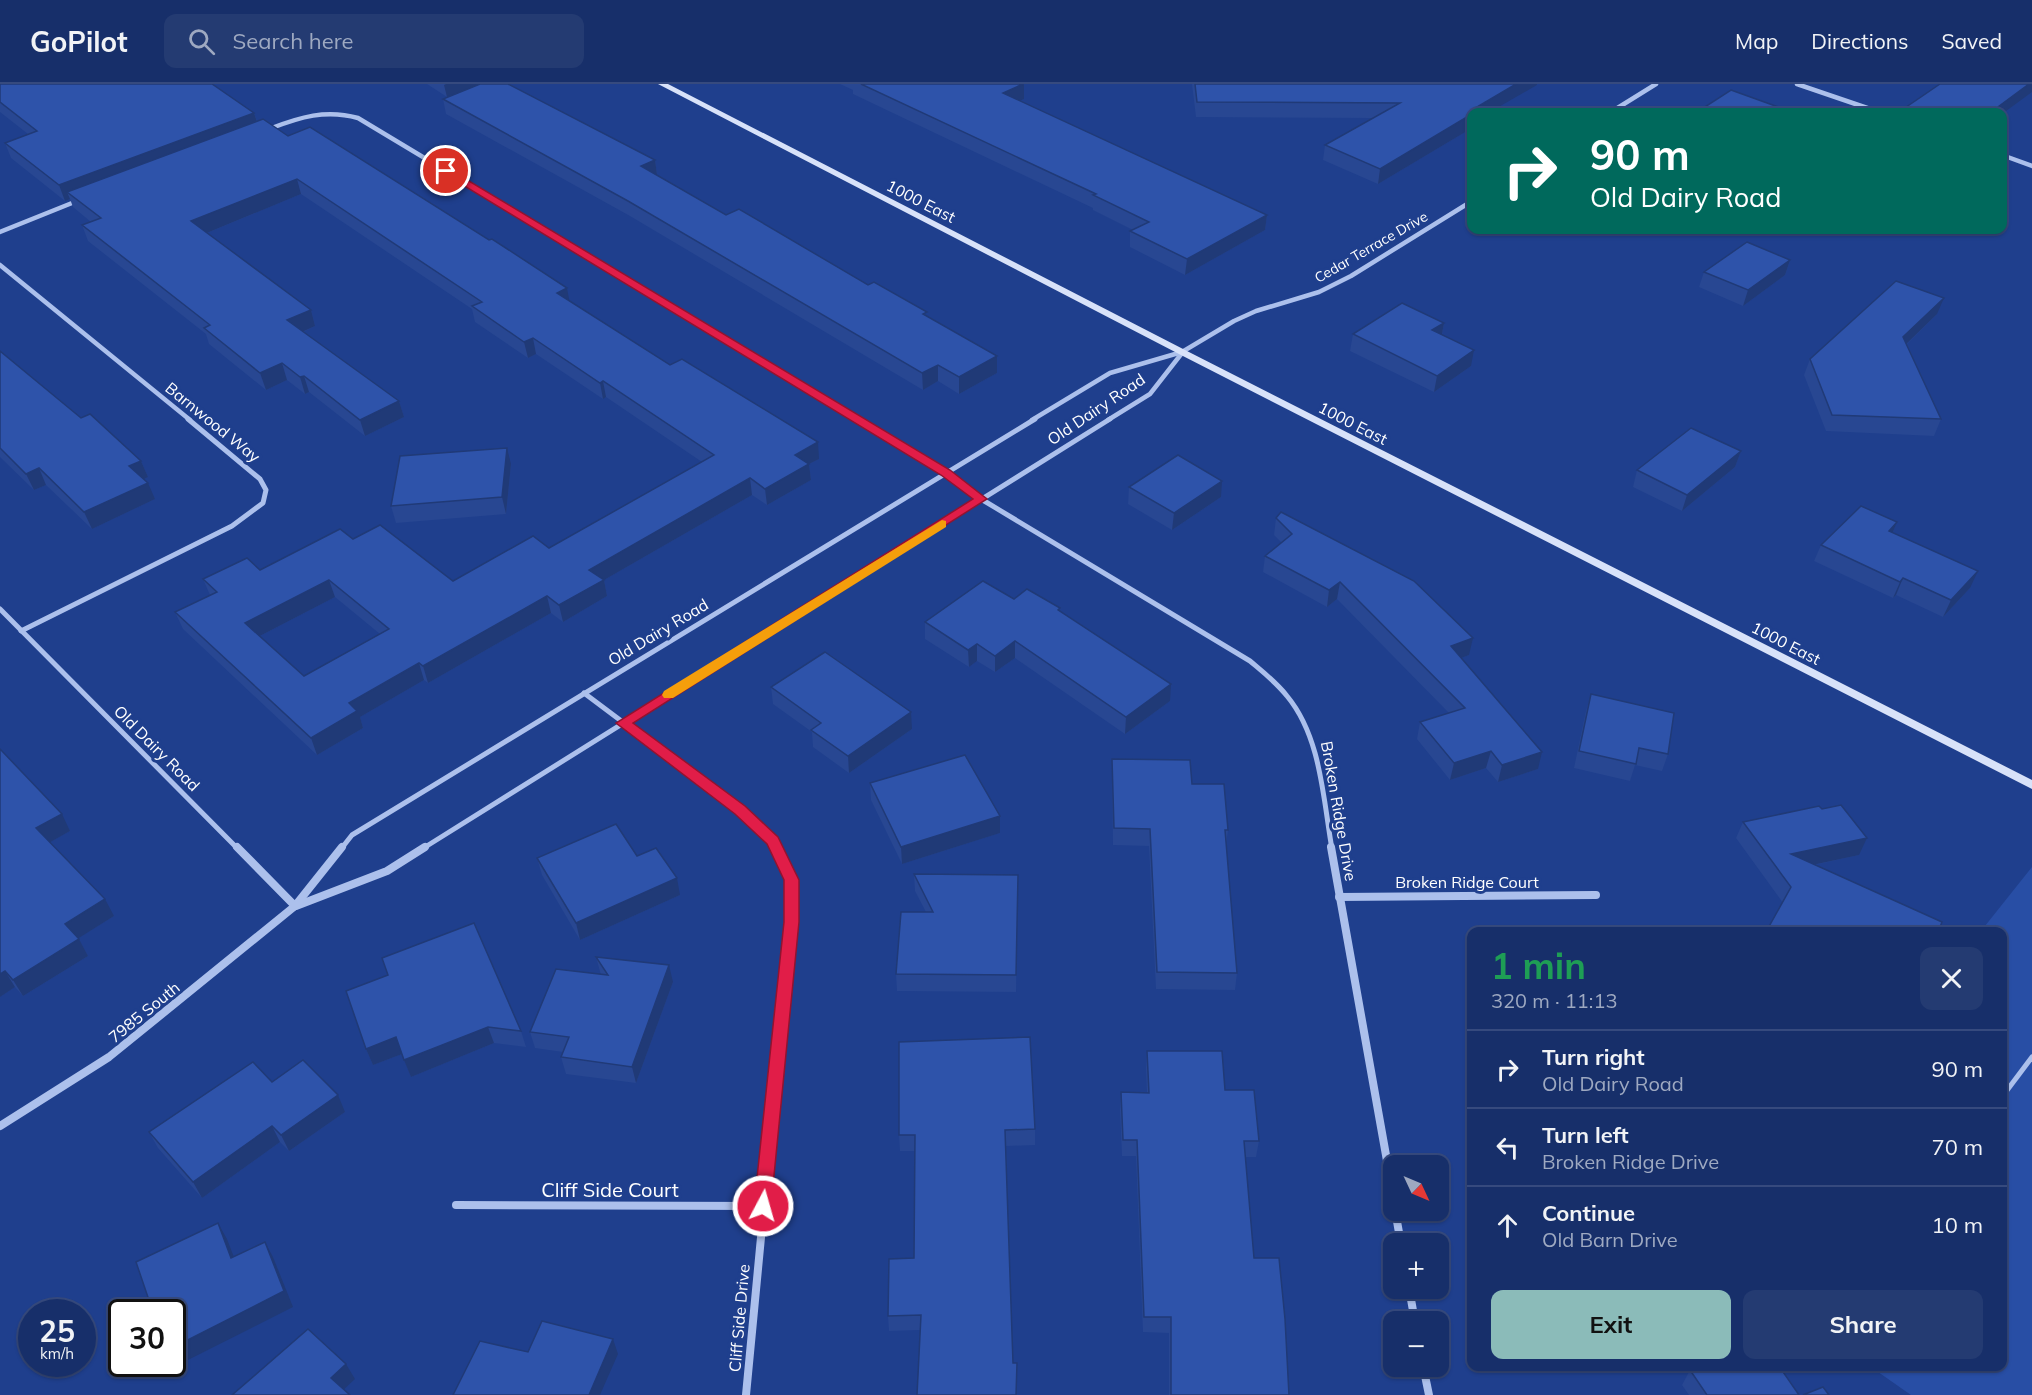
<!DOCTYPE html>
<meta charset="utf-8">
<style>
:root{--surface:#172f6a;--page:#243b72;--text:#f1f3f6;--muted:#9ea9c1;--line:#364a7e;--accent:#8bbbb9}
body{margin:0;font-family:Mulish,sans-serif;background:var(--page);color:var(--text);height:100vh;display:flex;flex-direction:column;font-size:22px;white-space:nowrap}
*{box-sizing:border-box;margin:0}
p{font-size:20px;color:var(--muted)}
.icon{flex:none;width:33px;height:33px;fill:none;stroke:currentColor;stroke-width:2;stroke-linecap:round;stroke-linejoin:round}
.map{position:relative;flex:1;overflow:hidden}
.side{position:absolute;left:1467px;top:843px;width:540px;height:444px;display:flex;flex-direction:column;background:var(--surface);border-radius:12px;box-shadow:0 2px 4px #0004,0 0 0 2px var(--line)}
.side>*{flex:none}
.top-card{position:absolute;left:1467px;top:24px;width:540px;height:126px;border-radius:12px;box-shadow:0 2px 4px #0004,0 0 0 2px var(--line);background:#00695c;color:#fff;overflow:hidden}
.needle{width:39px;rotate:134deg}
.buttons{position:absolute;left:1383px;top:1071px;display:grid;gap:12px}
.buttons a{display:grid;place-items:center;width:66px;height:66px;border-radius:12px;background:var(--surface);box-shadow:0 2px 4px #0004,0 0 0 2px var(--line);font-size:30px}
.speed{position:absolute;left:18px;top:1215px;display:flex;gap:12px;font-size:30px;font-weight:700;text-align:center}
.speed>*{display:grid;place-content:center;width:78px;height:78px;border-radius:50%;background:var(--surface);box-shadow:0 2px 4px #0004,0 0 0 2px var(--line);line-height:1}
.speed small{font-size:15px;font-weight:400}
.speed .limit{border:3px solid #111;border-radius:9px;background:#fff;color:#111}
.pin{position:absolute;display:grid;place-items:center;width:51px;height:51px;color:#fff;margin:-26px;border:3px solid #fff;border-radius:50%;box-shadow:0 2px 6px #0007}
.me{position:absolute;width:66px;margin:-33px;rotate:6deg;stroke-linejoin:round;filter:drop-shadow(0 0 4px #0008)}
.turn{display:flex;align-items:center;gap:21px;height:126px;padding:0 24px;font-size:27px}
.turn .icon{width:78px;height:78px;stroke-width:2.5}
.turn b{display:block;font-size:42px;line-height:51px}
.round{display:grid;place-items:center;flex:none;width:63px;height:63px;border-radius:12px;background:var(--page)}
.headline{display:flex;align-items:center;justify-content:space-between;height:102px;padding:0 24px}
h1{font-size:36px;font-weight:700;line-height:45px;color:#1e9e55}
.primary-button{display:flex;gap:12px;margin-top:auto;padding:12px 24px}
.primary-button a{flex:1;height:69px;border-radius:12px;background:var(--accent);color:#111;font-size:24px;font-weight:700;line-height:69px;text-align:center}
.primary-button a+a{background:var(--page);color:var(--text)}
ul{padding:0;list-style:none}
li{display:flex;align-items:center;gap:18px;height:78px;padding:0 24px;border-top:2px solid var(--line)}
li div{flex:1}
li b{display:block;font-size:22px}
li em{font-style:normal}
header{display:flex;align-items:center;gap:36px;box-sizing:border-box;height:84px;padding:0 30px;background:var(--surface);border-bottom:2px solid var(--line)}
header strong{font-size:28px}
nav{display:flex;gap:33px;margin-inline-start:auto;font-size:21px}
.search{width:420px;height:54px;background:var(--page);display:flex;align-items:center;gap:15px;box-sizing:border-box;padding:0 21px;border-radius:12px;color:var(--muted);font-size:22px}
.map>svg:first-child{display:block}
</style>
<header>
<strong>GoPilot</strong>
<div class="search"><svg class="icon" aria-label="search" viewBox="0 0 24 24"><circle cx="10" cy="10" r="6"/><path d="M15 15l6 6"/></svg>Search here</div>
<nav><a>Map</a><a>Directions</a><a>Saved</a></nav>
</header>
<div class="map">
<svg width="2032" height="1311" viewBox="0 0 2032 1311">
<rect width="100%" height="100%" fill="#1f3f8d"/>
<!-- green -->
<path fill="#284ea5" d="M2032,783V1311H1911L1871,1283L2002,1282V848L1981,847Z"/>
<g fill="none" stroke-linecap="round" stroke-linejoin="round">
<!-- lane -->
<path stroke="#acc0ec" stroke-width="5" d="M2002,1013L2032,973"/>
<!-- street-far2 -->
<g stroke="#acc0ec" stroke-width="4.5">
<path d="M1797,0L1879,28"/>
<path d="M1611,28L1656,0"/>
<path d="M269,45C300,33 326,25 358,34L860,336"/>
<path d="M2002,71L2032,82"/>
<path d="M1608,146L1617,149"/>
<path d="M0,148L77,117"/>
<path d="M0,181L190,336"/>
<path d="M1032,336L1110,289L1182,268L1234,237L1256,227L1319,208L1351,192L1472,117"/>
<path d="M1108,336L1150,310L1182,269"/>
</g>
<!-- street-far1 -->
<g stroke="#acc0ec" stroke-width="5">
<path d="M858,335L946,388L981,415L1250,577C1263,588 1276,598 1287,612C1321,653 1323,714 1332,765"/>
<path d="M0,525L238,765"/>
<path d="M21,547L232,442L263,419L266,406L260,395L188,335"/>
<path d="M584,609L740,726L773,757L777,765"/>
<path d="M341,765L352,751L1035,335"/>
<path d="M422,765L1110,335"/>
</g>
<!-- street -->
<g stroke="#acc0ec" stroke-width="8">
<path d="M237,763L295,822"/>
<path d="M1331,763L1394,1116"/>
<path d="M1339,813L1596,811"/>
<path d="M296,822L387,787L425,763"/>
<path d="M0,1042L109,973L295,822L342,763"/>
<path d="M456,1121L763,1122"/>
<path d="M1395,1126L1401,1160"/>
<path d="M1409,1204L1415,1238"/>
<path d="M1423,1282L1429,1311"/>
<path d="M746,1311L791,838L792,796L776,763"/>
</g>
<!-- secondary -->
<path fill="#d8e2f9" fill-rule="evenodd" d="M658,0H668L1185,266L2032,696V705L1179,270Z"/>
</g>
<!-- wall -->
<g fill="#284792" fill-rule="evenodd">
<path d="M0,0L254,29L257,37L288,52L569,217L670,281L819,375L809,380L811,396L767,421L752,411L604,496L607,512L563,538L551,529L428,599L424,596L360,633L363,644L317,671L183,545L175,528L210,511L203,495L260,486L353,455L453,497L549,464L702,378L606,313L603,315L536,270L528,274L475,238L472,225L301,110L207,149L311,226L315,242L303,248L399,317L404,333L365,352L309,308L305,310L287,296L266,306L209,260L206,250L88,157L82,141L91,138L73,123L70,115L65,117L11,74L5,59L28,50L0,28ZM335,513L380,550L304,592L260,552Z"/>
<path d="M427,0H508L655,76L657,91L726,131L868,201L927,232L997,289L959,310L938,297L923,306L630,132L446,30L443,15L447,13Z"/>
<path d="M840,0H1024V15L1019,17L1267,131L1265,146L1185,191L1130,163V147L1133,146L1093,126V124L853,10V6Z"/>
<path d="M1192,0H1537V1L1472,28V44L1378,100L1323,76L1325,61L1373,34L1196,33Z"/>
<path d="M1790,176L1785,191L1743,222L1699,203L1704,188Z"/>
<path d="M1937,230L1907,260L1941,335L1934,352L1826,347L1804,291L1810,275Z"/>
<path d="M1444,239L1442,251L1471,282L1434,308L1350,267L1353,250Z"/>
<path d="M0,267L81,334L141,377L148,393L144,395L155,415L92,445L46,401L34,406L0,373Z"/>
<path d="M1741,367L1735,383L1682,427L1633,403L1637,386Z"/>
<path d="M511,380L506,430L396,439L391,422Z"/>
<path d="M1129,403L1221,413L1172,446L1128,420Z"/>
<path d="M1276,434L1469,571L1461,574L1538,685L1498,698L1486,684L1450,696L1417,655L1420,638L1449,629L1337,515L1327,523L1263,488L1265,472L1282,459L1274,451Z"/>
<path d="M1897,438L1893,448L1970,504L1943,533L1896,511L1893,514L1814,477L1821,461Z"/>
<path d="M1014,515L1060,527L1170,617L1125,650L1015,574L995,588L977,577L969,583L925,555V538Z"/>
<path d="M771,603L912,645L849,689L813,663L812,648L773,620Z"/>
<path d="M1591,610L1668,670L1662,687L1635,681L1630,697L1574,684L1586,627Z"/>
<path d="M0,665L70,747L50,758L114,832L78,854L88,872L23,912L15,903L0,913Z"/>
<path d="M1112,675L1192,700L1228,746L1226,761L1237,889L1235,906L1156,905L1149,762L1113,761L1112,692Z"/>
<path d="M870,699L1000,749L902,780L871,716Z"/>
<path d="M1743,738L1859,771L1814,781L1783,819L1736,754Z"/>
<path d="M637,772L680,811L580,856L542,791L537,774Z"/>
<path d="M914,790L1018,791L1016,908L897,907L896,890L926,828L915,807Z"/>
<path d="M596,873L673,898L636,999L566,990L561,973L563,968L535,964L530,948L601,891Z"/>
<path d="M346,907L521,947L526,963L494,959L411,993L402,970L373,981L366,965Z"/>
<path d="M1147,967L1225,1006L1259,1057L1256,1073H1245L1254,1174L1289,1311H1169V1249L1143,1248L1136,1072H1122L1120,1025L1121,1008L1147,1009L1146,983Z"/>
<path d="M272,998L345,1028L289,1067L280,1058L202,1114L158,1064L149,1048Z"/>
<path d="M1035,1045V1061L1006,1062L1013,1279L1016,1311L920,1246L889,1247L888,1232L914,1174L915,1067H900L899,1051Z"/>
<path d="M1690,1286L1799,1311H1689L1682,1301Z"/>
</g>
<!-- shaded-wall -->
<g fill="#203a77">
<path d="M446,0H482L447,13L444,1Z"/>
<path d="M1024,0V15L1003,24V9Z"/>
<path d="M1516,0H1537V1L1490,28H1475L1477,23Z"/>
<path d="M2029,0H2032V8L2002,30V28H1991Z"/>
<path d="M254,29L259,44L67,108L70,115L65,117L59,101Z"/>
<path d="M1472,30V44L1378,100L1380,85Z"/>
<path d="M655,76L657,91L641,82Z"/>
<path d="M297,95L301,110L197,153L191,137Z"/>
<path d="M1267,131L1265,146L1185,191L1187,175Z"/>
<path d="M1790,176L1785,191L1743,222L1748,206Z"/>
<path d="M567,204L570,220L557,209Z"/>
<path d="M1944,214L1937,230L1897,269L1903,253Z"/>
<path d="M311,226L315,242L293,252L287,236Z"/>
<path d="M1444,239L1441,255L1432,246Z"/>
<path d="M533,254L536,270L528,274L524,258Z"/>
<path d="M1474,266L1471,282L1434,308L1437,292Z"/>
<path d="M997,272V289L959,310V293Z"/>
<path d="M282,279L287,296L266,306L260,289Z"/>
<path d="M938,281V297L923,306L922,289Z"/>
<path d="M304,292L309,308L305,310L300,293Z"/>
<path d="M603,297L606,313L603,315L600,299Z"/>
<path d="M399,317L404,333L365,352L360,336Z"/>
<path d="M818,358L819,375L809,380L811,396L767,421L765,405L795,371Z"/>
<path d="M507,364L511,380L506,430L502,413Z"/>
<path d="M1741,367L1735,383L1682,427L1687,411Z"/>
<path d="M141,377L148,393L136,399L129,382Z"/>
<path d="M39,384L46,401L34,406L26,390Z"/>
<path d="M750,394L752,411L604,496L607,512L563,538L559,521L589,486Z"/>
<path d="M1222,397L1221,413L1172,446L1174,429Z"/>
<path d="M148,399L155,415L92,445L84,428Z"/>
<path d="M1897,438L1890,455L1889,447Z"/>
<path d="M1978,487L1970,504L1943,533L1951,516Z"/>
<path d="M1903,494L1896,511L1893,514L1900,498Z"/>
<path d="M329,496L335,513L252,556L245,539Z"/>
<path d="M1340,498L1337,515L1327,523L1329,506Z"/>
<path d="M547,512L551,529L428,599L423,582Z"/>
<path d="M1473,554L1469,571L1448,579L1451,562Z"/>
<path d="M1015,557V574L995,588V572Z"/>
<path d="M977,560V577L969,583L968,566Z"/>
<path d="M419,579L424,596L360,633L363,644L317,671L311,654L349,619Z"/>
<path d="M1171,600L1170,617L1125,650L1126,633Z"/>
<path d="M911,628L912,645L849,689L848,672Z"/>
<path d="M1491,667L1486,684L1450,696L1454,679Z"/>
<path d="M1542,668L1538,685L1498,698L1502,681Z"/>
<path d="M62,730L70,747L45,761L36,744Z"/>
<path d="M1000,732V749L902,780L901,763Z"/>
<path d="M1867,754L1859,771L1784,787L1791,770Z"/>
<path d="M677,794L680,811L580,856L576,839Z"/>
<path d="M105,815L114,832L74,857L65,840Z"/>
<path d="M79,855L88,872L23,912L13,896Z"/>
<path d="M669,881L673,898L636,999L632,983Z"/>
<path d="M5,887L15,903L0,913V890Z"/>
<path d="M488,943L494,959L411,993L404,976Z"/>
<path d="M396,953L402,970L373,981L366,965Z"/>
<path d="M338,1011L345,1028L289,1067L281,1051Z"/>
<path d="M272,1042L280,1058L202,1114L193,1098Z"/>
<path d="M218,1139L227,1155L240,1189L231,1174Z"/>
<path d="M265,1158L273,1173L293,1223L176,1282L172,1277V1264Z"/>
<path d="M613,1255L618,1270L600,1311H589Z"/>
<path d="M346,1280L355,1295L340,1309L331,1294Z"/>
</g>
<!-- building -->
<g fill="#2e53aa" stroke="#203a77" stroke-width="1.5" fill-rule="evenodd">
<path d="M0,0H212L254,29L59,101L5,59L37,47L0,18Z"/>
<path d="M480,0H508L655,76L641,82L726,131L739,125L868,201L874,198L927,228L923,230L997,272L959,293L938,281L922,289L628,117L443,15Z"/>
<path d="M861,0H1023L1003,9L1267,131L1187,175L1130,147L1149,138L1093,111L1096,110Z"/>
<path d="M1195,0H1516L1477,23L1481,25L1475,28H1472V30L1380,85L1325,61L1400,19L1197,18Z"/>
<path d="M1940,0H2029L1991,28H1899Z"/>
<path d="M1731,6L1792,28H1697Z"/>
<path d="M263,35L288,52L310,43L489,156L492,155L567,204L557,209L670,281L682,275L818,358L795,371L809,380L765,405L750,394L589,486L604,496L559,521L547,512L423,582L419,579L349,619L357,627L311,654L175,528L217,508L203,495L247,474L260,486L340,445L353,455L380,441L453,497L533,452L549,464L714,371L603,297L600,299L533,254L524,258L472,222L482,218L297,95L191,137L311,226L287,236L399,317L360,336L304,292L300,293L282,279L260,289L204,244L210,241L82,141L101,134L67,108ZM329,496L389,545L304,592L245,539Z"/>
<path d="M1747,158L1790,176L1748,206L1704,188Z"/>
<path d="M1896,197L1944,214L1903,253L1941,335L1832,331L1810,275Z"/>
<path d="M1402,219L1444,239L1432,246L1474,266L1437,292L1353,250Z"/>
<path d="M0,267L81,334L90,330L141,377L129,382L148,399L84,428L39,384L26,390L0,364Z"/>
<path d="M1691,344L1741,367L1687,411L1637,386Z"/>
<path d="M507,364L502,413L391,422L400,372Z"/>
<path d="M1178,371L1222,397L1174,429L1129,403Z"/>
<path d="M1861,422L1897,438L1889,447L1978,487L1951,516L1903,494L1900,498L1821,461Z"/>
<path d="M1281,428L1414,497L1473,554L1451,562L1542,668L1502,681L1491,667L1454,679L1420,638L1465,624L1340,498L1329,506L1265,472L1292,450L1276,434Z"/>
<path d="M983,497L1014,515L1027,505L1060,524L1058,526L1171,600L1126,633L1015,557L995,572L977,560L968,566L925,538Z"/>
<path d="M825,568L911,628L848,672L811,646L821,639L771,603Z"/>
<path d="M1591,610L1674,629L1668,670L1639,664L1636,680L1579,667Z"/>
<path d="M0,665L62,730L36,744L105,815L65,840L79,855L13,896L5,887L0,890Z"/>
<path d="M965,671L1000,732L901,763L870,699Z"/>
<path d="M1112,675L1190,676L1192,700H1224L1228,746H1225L1237,889L1157,888L1150,745L1114,744Z"/>
<path d="M1841,721L1867,754L1791,770L1942,838L1938,848H1766L1791,803L1743,738L1819,722L1822,725Z"/>
<path d="M616,740L637,772L656,764L677,794L576,839L537,774Z"/>
<path d="M914,790L1018,791L1016,891L896,890L901,828H933Z"/>
<path d="M474,839L521,947L488,943L404,976L396,953L366,965L346,907L388,891L382,874Z"/>
<path d="M596,873L669,881L632,983L561,973L569,953L530,948L556,885L608,891Z"/>
<path d="M1030,953L1035,1045L1005,1046L1013,1279H1017L1016,1311H917L921,1231L888,1232L889,1175L914,1174L915,1051H899V958Z"/>
<path d="M1147,967H1222L1225,1006H1254L1259,1057H1244L1254,1174H1279L1285,1235L1289,1311H1171V1233H1144L1137,1056H1123L1121,1008L1149,1009Z"/>
<path d="M303,976L338,1011L281,1051L272,1042L193,1098L149,1048L253,978L272,998Z"/>
<path d="M218,1139L231,1174L265,1158L284,1207L172,1264V1228H153L136,1178Z"/>
<path d="M542,1237L613,1255L589,1311H453L480,1257L528,1268Z"/>
<path d="M308,1245L346,1280L331,1294L350,1311H232Z"/>
<path d="M1700,1282H1779L1799,1311H1707L1690,1286Z"/>
<path d="M1823,1303L1829,1311H1803Z"/>
</g>
<!-- route -->
<path fill="#e11d48" stroke="#92132f" stroke-width="1.5" d="M443,85H449L950,386L987,415L633,639L745,722L778,753L799,796V838L771,1122L769,1127L763,1130L757,1127L754,1122L784,838V796L767,760L735,730L616,639L973,415L941,391L443,89Z"/>
<!-- slow -->
<path fill="#f59e0b" d="M942,436L946,437V443L673,614H664L662,611L664,607Z"/>
<g text-anchor="middle" dominant-baseline="central" stroke-width="6" stroke-linejoin="round" paint-order="stroke">
<!-- far-street labels -->
<g font-size="14" fill="#fff" stroke="#1f3f8d">
<text transform="translate(1371 163) rotate(-30)">Cedar Terrace Drive</text>
</g>
<!-- street labels -->
<g font-size="16" fill="#fff" stroke="#1f3f8d">
<text transform="translate(921 117) rotate(27)">1000 East</text>
<text transform="translate(1096 325) rotate(-34)">Old Dairy Road</text>
<text transform="translate(213 338) rotate(39)">Barnwood Way</text>
<text transform="translate(1353 339) rotate(27)">1000 East</text>
<text transform="translate(658 548) rotate(-31)">Old Dairy Road</text>
<text transform="translate(1786 559) rotate(27)">1000 East</text>
<text transform="translate(157 664) rotate(45)">Old Dairy Road</text>
<text transform="translate(1339 727) rotate(80)">Broken Ridge Drive</text>
<text x="1467" y="798">Broken Ridge Court</text>
<text transform="translate(144 928) rotate(-39)">7985 South</text>
<text transform="translate(739 1234) rotate(-85)">Cliff Side Drive</text>
</g>
<!-- near-street labels -->
<g font-size="20" fill="#fff" stroke="#1f3f8d">
<text x="610" y="1105">Cliff Side Court</text>
</g>
</g>
</svg>
<div class="buttons">
<a><svg class="needle" viewBox="-14 -14 28 28"><path d="M0-13l5 13h-10z" fill="#e53935"/><path d="M0 13l5-13h-10z" fill="#9ea9c1"/></svg></a>
<a>+</a>
<a>−</a>
</div>
<div class="speed"><div>25<small>km/h</small></div><div class="limit">30</div></div>
<div class="pin" style="left:446px;top:87px;background:#d93025"><svg class="icon" aria-label="arrive" viewBox="0 0 24 24"><path d="M6 21V4h12l-3 4 3 4H6"/></svg></div>
<svg class="me" style="left:763px;top:1122px" viewBox="-20 -20 40 40"><circle r="17" fill="#e11d48" stroke="#fff" stroke-width="3"/><path d="M0-11L8 9 0 5-8 9z" fill="#fff"/></svg>
<div class="top-card">
<div class="turn"><svg class="icon" aria-label="right" viewBox="0 0 24 24"><path d="M7 20v-9h11M14 6l5 5-5 5"/></svg><div><b>90 m</b>Old Dairy Road</div></div>
</div>
<section class="side">
<div class="headline"><div><h1>1 min</h1><p>320 m · 11:13</p></div><a class="round"><svg class="icon" aria-label="close" viewBox="0 0 24 24"><path d="M6 6l12 12M18 6L6 18"/></svg></a></div>
<ul>
<li><svg class="icon" aria-label="right" viewBox="0 0 24 24"><path d="M7 20v-9h11M14 6l5 5-5 5"/></svg><div><b>Turn right</b><p>Old Dairy Road</p></div><em>90 m</em></li>
<li><svg class="icon" aria-label="left" viewBox="0 0 24 24"><path d="M17 20v-9H6M10 6l-5 5 5 5"/></svg><div><b>Turn left</b><p>Broken Ridge Drive</p></div><em>70 m</em></li>
<li><svg class="icon" aria-label="ahead" viewBox="0 0 24 24"><path d="M12 20V5M6 11l6-6 6 6"/></svg><div><b>Continue</b><p>Old Barn Drive</p></div><em>10 m</em></li>
</ul>
<div class="primary-button"><a>Exit</a><a>Share</a></div>
</section>
</div>
